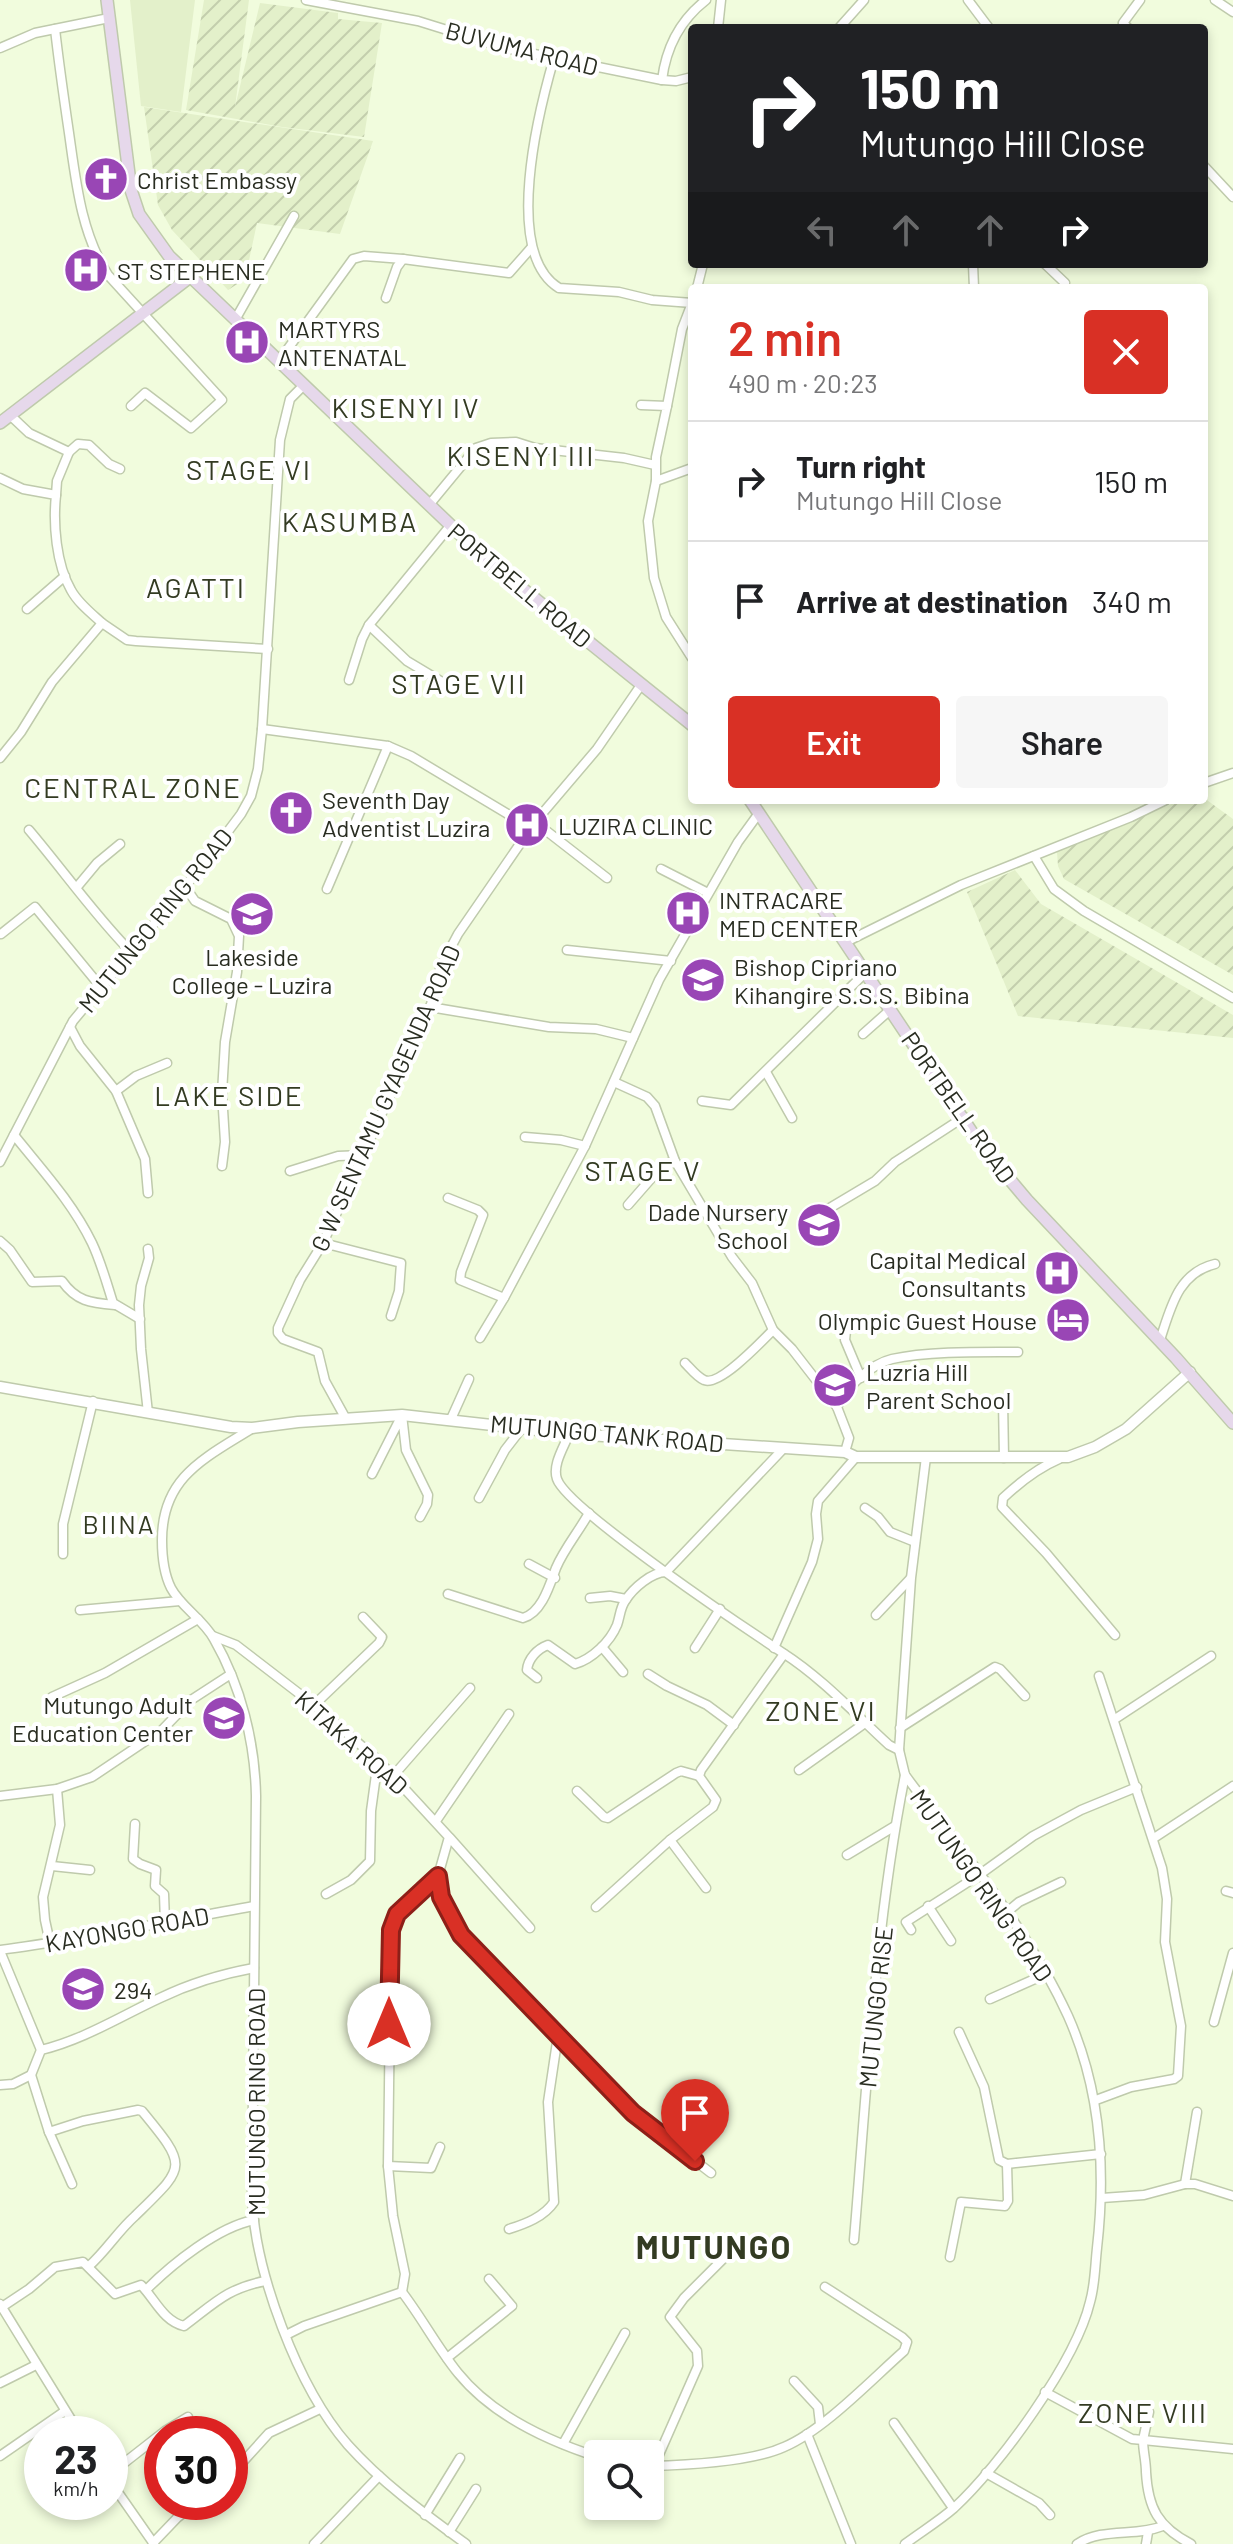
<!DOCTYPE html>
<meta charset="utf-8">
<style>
:root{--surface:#fff;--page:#f6f6f6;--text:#202124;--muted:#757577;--line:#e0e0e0;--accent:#d93025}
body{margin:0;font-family:Barlow,sans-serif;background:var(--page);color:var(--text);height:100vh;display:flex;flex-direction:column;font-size:30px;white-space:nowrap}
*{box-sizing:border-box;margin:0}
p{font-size:26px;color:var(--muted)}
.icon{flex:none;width:44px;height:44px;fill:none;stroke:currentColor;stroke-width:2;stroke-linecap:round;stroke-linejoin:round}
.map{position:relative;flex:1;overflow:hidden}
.side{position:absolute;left:688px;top:284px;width:520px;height:520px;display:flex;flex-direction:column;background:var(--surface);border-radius:8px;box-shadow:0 4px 12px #0003}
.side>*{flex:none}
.banner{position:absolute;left:688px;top:24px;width:520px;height:244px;border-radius:8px;box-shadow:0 4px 12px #0003;background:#202124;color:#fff;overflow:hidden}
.fabs{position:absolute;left:584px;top:2440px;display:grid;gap:16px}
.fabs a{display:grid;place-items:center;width:80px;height:80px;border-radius:8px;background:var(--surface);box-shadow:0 4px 12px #0003;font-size:40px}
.speed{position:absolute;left:24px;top:2416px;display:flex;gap:16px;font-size:40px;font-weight:700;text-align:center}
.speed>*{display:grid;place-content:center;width:104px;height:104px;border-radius:50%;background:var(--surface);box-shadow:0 4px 12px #0003;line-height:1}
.speed small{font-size:20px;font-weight:400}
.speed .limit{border:12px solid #d22;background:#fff;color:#111}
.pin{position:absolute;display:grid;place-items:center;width:68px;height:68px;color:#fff;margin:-82px -34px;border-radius:50% 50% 50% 0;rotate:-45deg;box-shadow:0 0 8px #0007}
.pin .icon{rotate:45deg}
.me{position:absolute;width:88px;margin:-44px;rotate:0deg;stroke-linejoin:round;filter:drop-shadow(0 0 6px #0008)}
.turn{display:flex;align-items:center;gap:28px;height:168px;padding:0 40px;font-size:36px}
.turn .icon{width:104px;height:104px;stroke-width:2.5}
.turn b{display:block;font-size:56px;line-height:68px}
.lanes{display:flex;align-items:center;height:76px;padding:0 40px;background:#0003;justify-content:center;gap:40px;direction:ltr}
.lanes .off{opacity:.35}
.round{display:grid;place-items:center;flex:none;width:84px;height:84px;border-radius:8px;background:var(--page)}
.summary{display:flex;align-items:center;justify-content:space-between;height:136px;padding:0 40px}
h1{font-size:48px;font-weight:600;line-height:60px;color:var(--accent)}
.action{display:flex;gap:16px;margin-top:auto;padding:16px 40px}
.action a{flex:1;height:92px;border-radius:8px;background:var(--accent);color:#fff;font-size:32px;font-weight:600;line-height:92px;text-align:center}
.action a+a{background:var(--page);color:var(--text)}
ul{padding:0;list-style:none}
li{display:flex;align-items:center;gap:24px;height:120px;padding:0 40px;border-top:2px solid var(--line)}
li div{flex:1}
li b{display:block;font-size:30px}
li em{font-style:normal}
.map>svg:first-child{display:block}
</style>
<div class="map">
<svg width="1233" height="2544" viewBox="0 0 1233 2544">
<defs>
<pattern id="industrial-furrows" width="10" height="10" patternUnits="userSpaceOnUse" patternTransform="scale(2)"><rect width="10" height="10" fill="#e3f0ca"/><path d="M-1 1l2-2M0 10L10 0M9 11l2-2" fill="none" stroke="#c3cead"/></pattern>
</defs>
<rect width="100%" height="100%" fill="#f1fcdd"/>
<!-- built -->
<path fill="#e3f0ca" d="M130,0H195L181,112L141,106Z"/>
<!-- industrial -->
<g fill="url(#industrial-furrows)">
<path d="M204,0H249L235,107L260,3L338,13V19L382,23L364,137L282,127L186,110Z"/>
<path d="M144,107L373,141L340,234L257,223L245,279L228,290L172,230L158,205Z"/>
<path d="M1204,798L1233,819V975L1064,879L1058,866L1057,852L1181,800H1204Z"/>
<path d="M1015,870L1041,904L1233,1015V1038L1018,1016L967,892Z"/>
</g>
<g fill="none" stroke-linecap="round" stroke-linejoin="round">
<!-- minor casing -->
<g stroke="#bfcaac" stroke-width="11">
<g id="minor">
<path d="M306,0L418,21L505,48L662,80L676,81L692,77"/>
<path d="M968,0L989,28"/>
<path d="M1215,0L1233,12"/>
<path d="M718,28L721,0"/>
<path d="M839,28L864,0"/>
<path d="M1128,28L1123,23L1140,0"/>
<path d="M55,29C59,64 64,99 69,133C76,182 81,233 108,275L222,400L191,428L145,393L131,406"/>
<path d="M0,48L35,33L109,18"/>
<path d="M554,58C539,110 502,253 559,288L619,292L652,300L692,303"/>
<path d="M662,80C666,48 679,21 706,0"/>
<path d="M1204,166L1233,197"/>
<path d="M973,264L974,288"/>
<path d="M1045,264L1065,283"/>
<path d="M697,288L703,264"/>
<path d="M386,298L397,267L403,259L509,273L532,247"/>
<path d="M235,320L294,216"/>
<path d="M279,361L353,259L364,256L403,259"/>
<path d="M641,405L667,406L656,457V481L648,521L654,578L666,617L692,658"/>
<path d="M667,406L682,329L692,303"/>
<path d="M11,416L29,433L69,452L57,481L56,495"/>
<path d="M69,452L78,444L89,445L109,464L120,469"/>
<path d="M0,478L23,489L56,495C53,524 56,564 71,590C78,603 91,613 102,623"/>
<path d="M656,481L692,468"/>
<path d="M429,505L476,448L491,443L516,442L535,448L624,458L655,465"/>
<path d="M27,609L65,576"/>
<path d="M369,625L407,661L447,685"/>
<path d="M349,680L362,639L369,625L450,526"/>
<path d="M262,729L388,746L411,756L531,828"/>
<path d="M0,758L21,732L52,682L102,623L127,640L136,641L268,649"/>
<path d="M1204,783L1233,773"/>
<path d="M535,822L607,878"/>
<path d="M29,830C63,870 93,913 129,950"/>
<path d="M1034,856L1054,889L1084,911L1233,998"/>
<path d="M661,869L708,893"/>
<path d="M184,885L195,901L231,919L239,936L237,972L225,1042L222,1093L225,1142L222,1166"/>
<path d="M77,887L97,863L120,844"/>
<path d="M327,889L388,746"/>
<path d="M1,934L35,907L100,986"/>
<path d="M846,942L961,885L1131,817L1166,800"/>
<path d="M567,950L671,961"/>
<path d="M430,1007L549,1027L596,1029L633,1038"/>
<path d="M70,1027L80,1046L116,1091L145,1159L148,1193"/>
<path d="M863,1034L890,1010"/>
<path d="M766,1072L792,1118"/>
<path d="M614,1082L647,1097L655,1106L675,1161L732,1257L752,1283L773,1330L792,1349L837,1407L849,1438L845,1452"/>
<path d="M116,1091L136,1076L167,1063"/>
<path d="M702,1101L731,1105L866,972"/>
<path d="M14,1135C42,1170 72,1202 92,1243C101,1262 107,1284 113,1303L140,1319"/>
<path d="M525,1137L561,1140L585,1146"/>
<path d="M0,1162L73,1021L202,866L241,814L251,796L258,769L262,729L280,440L290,399L304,385"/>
<path d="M290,1171L338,1156L363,1155"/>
<path d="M448,1198L478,1210L483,1215L461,1272L460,1280L504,1298"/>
<path d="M628,1205L663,1165L675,1161"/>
<path d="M813,1218L875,1181L895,1162L964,1117"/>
<path d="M0,1241L10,1250L32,1282L62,1281C76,1301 90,1303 115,1305"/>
<path d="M323,1243L401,1263L399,1291L391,1316"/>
<path d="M148,1249L149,1258L141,1286L139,1305L141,1349L148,1413"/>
<path d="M847,1321L845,1340L861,1378"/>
<path d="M480,1338L504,1298L585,1146L659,980L738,842L759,813"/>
<path d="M1160,1340C1171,1307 1178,1273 1215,1264"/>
<path d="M685,1363C690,1368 697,1377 704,1380C719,1387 762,1341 773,1330"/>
<path d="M1003,1400L1004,1458"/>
<path d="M837,1407C845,1388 871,1364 892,1359C928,1351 981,1352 1018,1352"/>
<path d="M346,1419L325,1381L318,1352L283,1339L278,1333V1328L300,1280L323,1243L430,1007L440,980V968L458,934L535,822L597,749L641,685"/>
<path d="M451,1419L469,1379"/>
<path d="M251,1429C205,1458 162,1477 162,1540C162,1555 164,1574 171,1588C181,1607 203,1619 214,1639C241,1686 255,1742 256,1796L252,2195C254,2271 298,2388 348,2445C382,2483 425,2514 466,2544"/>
<path d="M569,1434C564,1447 552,1465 557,1479C567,1509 748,1630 783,1653C822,1678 855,1714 889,1745L899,1750"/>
<path d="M1059,1459C1038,1468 1020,1482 1003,1498L1002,1507L1046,1553L1115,1635"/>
<path d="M372,1474L402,1415L406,1450L428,1495L427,1504L420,1517"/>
<path d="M479,1498L505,1450L522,1428"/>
<path d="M865,1508L878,1517L890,1532L915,1542"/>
<path d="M63,1554V1524L93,1401"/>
<path d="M529,1564L555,1578"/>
<path d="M448,1594L523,1618C542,1613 550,1584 556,1568C564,1549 579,1531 589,1513"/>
<path d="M590,1598L610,1596L626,1599"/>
<path d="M80,1610L180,1601"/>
<path d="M876,1615L910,1579"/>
<path d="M213,1636L236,1645L314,1705L378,1760L449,1837L438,1876L441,1897L461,1935L633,2113L711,2173"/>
<path d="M602,1647L623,1672"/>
<path d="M695,1648L720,1609"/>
<path d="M774,1648L812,1562L818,1539L816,1514L818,1501L856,1457"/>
<path d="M648,1674L667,1686L707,1705L734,1725"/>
<path d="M537,1678L527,1670C528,1659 537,1649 548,1645L575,1664C592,1659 610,1642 617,1625C620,1617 620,1608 625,1601C633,1588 652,1572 666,1572L784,1448"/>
<path d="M52,1697L105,1673L198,1619"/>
<path d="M314,1705L379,1643L382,1637L363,1617"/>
<path d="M1115,1719L1211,1656"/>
<path d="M900,1728L995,1667L1000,1669L1025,1696"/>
<path d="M799,1770L865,1723"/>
<path d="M393,1776L470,1688"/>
<path d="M577,1791L604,1817L608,1818L676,1773L681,1771L699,1776"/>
<path d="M0,1796L57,1789L92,1777L162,1730L191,1700L231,1674"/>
<path d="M436,1821L509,1714"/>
<path d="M135,1824L133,1859L140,1864L156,1870L155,1886L164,1894L165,1922"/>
<path d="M450,1838L530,1928"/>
<path d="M1154,1838L1233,1786"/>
<path d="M847,1855L895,1826"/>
<path d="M52,1866L90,1870"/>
<path d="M438,1876L397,1914L391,1930L388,2166L393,2216L405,2274L402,2292C422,2318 437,2347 458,2373C492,2415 548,2441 598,2457"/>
<path d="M706,1888L670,1840L713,1807L716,1800L699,1776L701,1770L784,1654"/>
<path d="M1226,1891L1233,1893"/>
<path d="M326,1894L351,1880L370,1861L371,1811L378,1760"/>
<path d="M928,1906L951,1941"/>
<path d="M596,1907L670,1840"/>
<path d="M1007,1912L1019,1902L1061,1882"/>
<path d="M911,1930L906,1922L979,1875L1033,1836L1081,1810L1137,1787"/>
<path d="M50,1943L45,1920L43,1897L60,1825L57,1789"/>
<path d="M0,1950C85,1939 170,1921 254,1906"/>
<path d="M0,1951L41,2050"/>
<path d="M990,1999L1046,1974"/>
<path d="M1214,2022L1233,1953"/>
<path d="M959,2032L984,2087L999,2160L1007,2164L1101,2154"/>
<path d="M31,2075L49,2132L83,2121L138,2110L142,2111C189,2168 186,2166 135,2216C118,2231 106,2251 89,2266"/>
<path d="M0,2085L13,2084L31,2075L41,2050C83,2040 121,2016 160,1998C191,1983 221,1974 254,1968"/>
<path d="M1096,2100L1131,2087L1174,2079L1178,2076L1181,2026L1165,1942L1167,1899L1162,1868L1099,1676"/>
<path d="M49,2132L72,2184"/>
<path d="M388,2166L431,2168L440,2147"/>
<path d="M1185,2184L1197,2112"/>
<path d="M1102,2198L1144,2195L1185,2184H1195L1233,2196"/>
<path d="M509,2229C525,2224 544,2217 554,2202L548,2102L558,2035"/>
<path d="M854,2240C867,2086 875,1926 905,1775"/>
<path d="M950,2257L961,2202L1005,2206L1008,2201L1007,2164"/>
<path d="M146,2290C172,2264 218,2227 254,2220"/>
<path d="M0,2304L80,2434"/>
<path d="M2,2307L29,2289L55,2267L83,2262L115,2294L141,2285C155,2299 163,2321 184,2326C215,2303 226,2289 265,2281"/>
<path d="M286,2335L304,2326L402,2292"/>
<path d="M447,2358L512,2306L489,2279"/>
<path d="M794,2381L818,2407L820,2424"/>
<path d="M0,2383L36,2365"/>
<path d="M1045,2392L1132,2439L1143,2440C1143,2451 1146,2461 1146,2472C1148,2508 1158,2527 1191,2544"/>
<path d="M1149,2412L1143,2440L1233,2449"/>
<path d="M894,2423L953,2508"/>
<path d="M807,2434L851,2544"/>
<path d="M563,2444L625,2333"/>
<path d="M0,2456L65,2411"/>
<path d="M650,2466C687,2465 751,2462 784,2447C824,2430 871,2380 904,2351L907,2342L902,2337L825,2287"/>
<path d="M654,2466L698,2366L697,2351L670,2317L684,2298L723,2259"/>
<path d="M986,2473L1039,2503L1050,2515"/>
<path d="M110,2474L165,2431L188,2417"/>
<path d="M230,2476L269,2433L320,2409"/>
<path d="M110,2481L154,2544"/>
<path d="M425,2515L460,2458"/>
<path d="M449,2532L476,2489"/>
<path d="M153,2543L177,2518L197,2502"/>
<path d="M314,2544L379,2476"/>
<path d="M905,2544C921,2532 939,2521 954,2508C999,2467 1076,2361 1090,2302C1095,2285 1095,2266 1097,2248C1106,2169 1101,2090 1068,2016C1028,1928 962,1852 905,1775L899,1750L911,1578L926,1457"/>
<path d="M1077,2544C1103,2527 1135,2537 1163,2526"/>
<path d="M1146,2544L1148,2532"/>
</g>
</g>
<!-- tertiary casing -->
<g stroke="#bfcaac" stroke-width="13">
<path id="tertiary" d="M0,1387L231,1427L252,1428L298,1422L402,1415L573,1434L845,1452L856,1457H1068L1095,1447L1126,1429L1190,1372"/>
</g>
<!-- secondary casing -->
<g stroke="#bfcaac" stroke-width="14">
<g id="secondary">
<path d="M107,0L131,190L139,214L169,256L488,561L692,725"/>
<path d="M0,423L190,277"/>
<path d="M750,800L979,1143L1027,1200L1176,1358L1233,1423"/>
</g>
</g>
<!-- minor -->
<use href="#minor" stroke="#fff" stroke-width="8"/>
<!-- tertiary -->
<use href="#tertiary" stroke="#fff" stroke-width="10"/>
<!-- secondary -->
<use href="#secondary" stroke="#e6d8eb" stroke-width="11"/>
</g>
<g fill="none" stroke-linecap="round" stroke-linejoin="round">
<!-- route casing -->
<g stroke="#8d1f18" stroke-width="20">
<path id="route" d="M389,2024L391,1930L397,1914L438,1876L441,1897L461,1935L633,2113L695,2161"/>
</g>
<!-- route -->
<use href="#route" stroke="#d93025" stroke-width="14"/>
</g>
<!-- icons -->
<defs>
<g id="church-disc" transform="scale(2.3)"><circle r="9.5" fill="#9946b5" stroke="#fff"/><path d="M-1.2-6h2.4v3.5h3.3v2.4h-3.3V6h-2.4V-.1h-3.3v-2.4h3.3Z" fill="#fff"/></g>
<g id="hospital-disc" transform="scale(2.3)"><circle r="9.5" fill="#9946b5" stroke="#fff"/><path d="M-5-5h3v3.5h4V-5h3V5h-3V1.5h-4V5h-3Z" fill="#fff"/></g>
<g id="school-disc" transform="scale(2.3)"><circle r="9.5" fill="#9946b5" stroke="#fff"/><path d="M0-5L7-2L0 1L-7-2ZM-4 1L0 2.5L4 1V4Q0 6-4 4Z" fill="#fff"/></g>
<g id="hotel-disc" transform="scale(2.3)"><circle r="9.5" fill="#9946b5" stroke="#fff"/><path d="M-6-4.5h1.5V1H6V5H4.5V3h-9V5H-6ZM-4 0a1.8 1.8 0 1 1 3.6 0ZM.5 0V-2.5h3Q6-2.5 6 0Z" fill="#fff"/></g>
</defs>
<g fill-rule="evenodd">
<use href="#church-disc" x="106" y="179"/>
<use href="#hospital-disc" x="86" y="270"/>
<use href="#hospital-disc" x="247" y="342"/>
<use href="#church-disc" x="291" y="813"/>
<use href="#hospital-disc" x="527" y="825"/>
<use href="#hospital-disc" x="688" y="913"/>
<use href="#school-disc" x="252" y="914"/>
<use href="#school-disc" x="703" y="980"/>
<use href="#school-disc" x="819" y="1225"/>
<use href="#hospital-disc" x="1057" y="1273"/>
<use href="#hotel-disc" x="1068" y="1320"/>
<use href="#school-disc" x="835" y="1385"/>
<use href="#school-disc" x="224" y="1718"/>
<use href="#school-disc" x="83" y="1989"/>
</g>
<g text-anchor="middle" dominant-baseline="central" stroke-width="8" stroke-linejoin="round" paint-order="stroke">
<!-- street labels -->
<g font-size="24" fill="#292d21" stroke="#fff">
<text transform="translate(522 48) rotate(14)">BUVUMA ROAD</text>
<text transform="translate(520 585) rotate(40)">PORTBELL ROAD</text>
<text transform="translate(155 920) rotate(-51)">MUTUNGO RING ROAD</text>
<text transform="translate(385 1098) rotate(-66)">G W SENTAMU GYAGENDA ROAD</text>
<text transform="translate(959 1107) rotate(55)">PORTBELL ROAD</text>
<text transform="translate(607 1433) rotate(5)">MUTUNGO TANK ROAD</text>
<text transform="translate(352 1742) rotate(42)">KITAKA ROAD</text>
<text transform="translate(982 1885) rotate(55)">MUTUNGO RING ROAD</text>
<text transform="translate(127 1929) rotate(-10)">KAYONGO ROAD</text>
<text transform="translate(875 2007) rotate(-84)">MUTUNGO RISE</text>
<text transform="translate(255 2102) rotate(-90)">MUTUNGO RING ROAD</text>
</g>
<!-- poi labels -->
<g font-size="24" fill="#292d21" stroke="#fff" text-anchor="start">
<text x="137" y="179">Christ Embassy</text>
<text x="117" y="270">ST STEPHENE</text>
<text x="278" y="328">MARTYRS<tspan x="278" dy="28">ANTENATAL</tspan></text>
<text x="322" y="799">Seventh Day<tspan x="322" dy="28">Adventist Luzira</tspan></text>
<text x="558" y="825">LUZIRA CLINIC</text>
<text x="719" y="899">INTRACARE<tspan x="719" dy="28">MED CENTER</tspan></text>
<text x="252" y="956" text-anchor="middle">Lakeside<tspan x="252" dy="28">College - Luzira</tspan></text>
<text x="734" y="966">Bishop Cipriano<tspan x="734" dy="28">Kihangire S.S.S. Bibina</tspan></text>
<text x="788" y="1211" text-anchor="end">Dade Nursery<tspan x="788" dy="28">School</tspan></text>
<text x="1026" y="1259" text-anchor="end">Capital Medical<tspan x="1026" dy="28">Consultants</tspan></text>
<text x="1037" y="1320" text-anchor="end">Olympic Guest House</text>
<text x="866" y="1371">Luzria Hill<tspan x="866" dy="28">Parent School</tspan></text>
<text x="193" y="1704" text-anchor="end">Mutungo Adult<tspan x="193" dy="28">Education Center</tspan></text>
<text x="114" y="1989">294</text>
</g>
<!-- neighbourhood labels -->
<g font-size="26" letter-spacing="2" fill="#333b22" stroke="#fff">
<text x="119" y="1523">BIINA</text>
</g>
<!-- quarter labels -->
<g font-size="28" letter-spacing="2" fill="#333b22" stroke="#fff">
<text x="406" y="407">KISENYI IV</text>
<text x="521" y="455">KISENYI III</text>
<text x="249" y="469">STAGE VI</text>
<text x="350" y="521">KASUMBA</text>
<text x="196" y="587">AGATTI</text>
<text x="459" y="683">STAGE VII</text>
<text x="133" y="787">CENTRAL ZONE</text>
<text x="229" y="1095">LAKE SIDE</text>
<text x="643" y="1170">STAGE V</text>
<text x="821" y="1710">ZONE VI</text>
<text x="1143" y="2412">ZONE VIII</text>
</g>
<!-- district labels -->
<g font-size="32" font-weight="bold" letter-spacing="2" fill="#333b22" stroke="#fff">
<text x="714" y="2246">MUTUNGO</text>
</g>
</g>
</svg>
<div class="fabs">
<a><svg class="icon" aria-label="search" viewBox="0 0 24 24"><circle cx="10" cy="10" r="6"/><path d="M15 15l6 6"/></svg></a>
</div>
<div class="speed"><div>23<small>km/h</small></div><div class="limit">30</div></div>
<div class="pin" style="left:695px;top:2161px;background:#d93025"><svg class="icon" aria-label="arrive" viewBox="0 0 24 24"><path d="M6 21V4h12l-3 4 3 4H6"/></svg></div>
<svg class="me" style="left:389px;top:2024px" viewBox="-20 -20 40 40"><circle r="19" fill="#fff"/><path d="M0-13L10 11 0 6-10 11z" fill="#d93025"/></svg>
<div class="banner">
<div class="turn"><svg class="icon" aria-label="right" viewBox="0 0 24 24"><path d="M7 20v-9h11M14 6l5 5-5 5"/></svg><div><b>150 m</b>Mutungo Hill Close</div></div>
<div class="lanes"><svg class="icon off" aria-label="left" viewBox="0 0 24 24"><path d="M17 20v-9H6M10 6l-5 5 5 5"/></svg><svg class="icon off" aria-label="ahead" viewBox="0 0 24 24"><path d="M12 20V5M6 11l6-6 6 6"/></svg><svg class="icon off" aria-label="ahead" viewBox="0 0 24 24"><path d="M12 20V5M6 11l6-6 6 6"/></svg><svg class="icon" aria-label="right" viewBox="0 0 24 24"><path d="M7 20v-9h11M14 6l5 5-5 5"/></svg></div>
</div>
<section class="side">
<div class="summary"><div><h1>2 min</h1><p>490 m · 20:23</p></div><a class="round" style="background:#d93025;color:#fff"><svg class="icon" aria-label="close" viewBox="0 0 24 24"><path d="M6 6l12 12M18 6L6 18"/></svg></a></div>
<ul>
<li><svg class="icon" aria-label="right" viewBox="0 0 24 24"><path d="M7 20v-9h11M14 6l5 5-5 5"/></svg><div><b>Turn right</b><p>Mutungo Hill Close</p></div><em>150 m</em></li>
<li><svg class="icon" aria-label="arrive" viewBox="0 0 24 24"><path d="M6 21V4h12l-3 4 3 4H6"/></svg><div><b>Arrive at destination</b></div><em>340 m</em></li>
</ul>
<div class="action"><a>Exit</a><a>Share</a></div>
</section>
</div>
